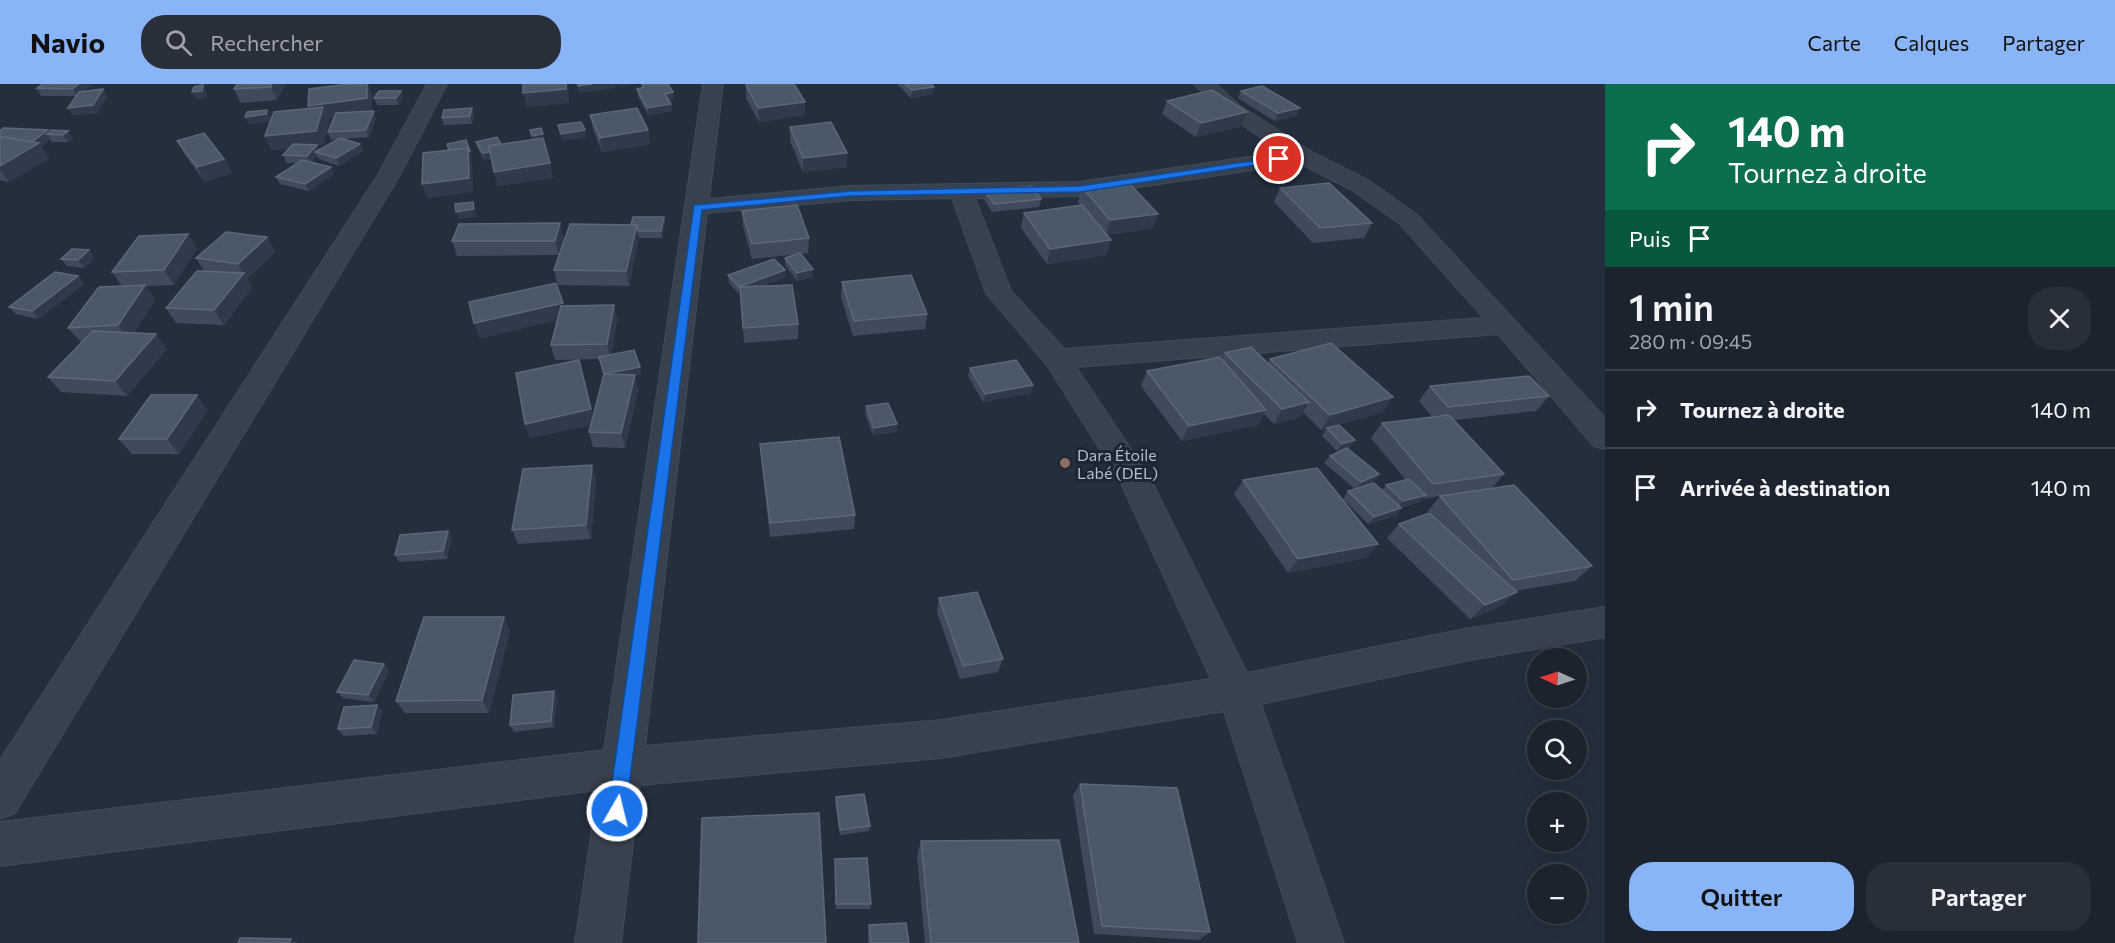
<!DOCTYPE html>
<html lang="fr">
<meta charset="utf-8">
<style>
:root{--surface:#1b232e;--page:#282f3a;--text:#f1f3f6;--muted:#a0a4aa;--line:#39404a;--accent:#8ab4f8}
body{margin:0;font-family:Commissioner,sans-serif;background:var(--page);color:var(--text);height:100vh;display:flex;flex-direction:column;font-size:22px;white-space:nowrap}
*{box-sizing:border-box;margin:0}
p{font-size:20px;color:var(--muted)}
.icon{flex:none;width:33px;height:33px;fill:none;stroke:currentColor;stroke-width:2;stroke-linecap:round;stroke-linejoin:round}
.map{position:relative;flex:1;overflow:hidden}
.details{display:flex;flex-direction:column;background:var(--surface);width:510px}
.details>*{flex:none}
.guide{background:#0b6e4f;color:#fff;overflow:hidden}
.needle{width:39px;rotate:273deg}
.controls{position:absolute;left:1527px;top:564px;display:grid;gap:12px}
.controls a{display:grid;place-items:center;width:60px;height:60px;border-radius:50%;background:var(--surface);box-shadow:0 3px 15px #0003,0 0 0 2px var(--line);font-size:30px}
.pin{position:absolute;display:grid;place-items:center;width:51px;height:51px;color:#fff;margin:-26px;border:3px solid #fff;border-radius:50%;box-shadow:0 2px 6px #0007}
.me{position:absolute;width:66px;margin:-33px;rotate:8deg;stroke-linejoin:round;filter:drop-shadow(0 0 4px #0008)}
.turn{display:flex;align-items:center;gap:21px;height:126px;padding:0 24px;font-size:27px}
.turn .icon{width:78px;height:78px;stroke-width:2.5}
.turn b{display:block;font-size:42px;line-height:51px}
.then{display:flex;align-items:center;height:57px;padding:0 24px;background:#0003;gap:12px;font-size:22px}
.round{display:grid;place-items:center;flex:none;width:63px;height:63px;border-radius:24px;background:var(--page)}
.overview{display:flex;align-items:center;justify-content:space-between;height:102px;padding:0 24px}
h1{font-size:36px;font-weight:600;line-height:45px}
.cta{display:flex;gap:12px;margin-top:auto;padding:12px 24px}
.cta a{flex:1;height:69px;border-radius:24px;background:var(--accent);color:#111;font-size:24px;font-weight:600;line-height:69px;text-align:center}
.cta a+a{background:var(--page);color:var(--text)}
ul{padding:0;list-style:none}
li{display:flex;align-items:center;gap:18px;height:78px;padding:0 24px;border-top:2px solid var(--line)}
li div{flex:1}
li b{display:block;font-size:22px}
li em{font-style:normal}
header{display:flex;align-items:center;gap:36px;box-sizing:border-box;height:84px;padding:0 30px;background:var(--accent);color:#111}
header strong{font-size:28px}
nav{display:flex;gap:33px;margin-inline-start:auto;font-size:21px}
.search{width:420px;height:54px;background:var(--page);display:flex;align-items:center;gap:15px;box-sizing:border-box;padding:0 21px;border-radius:24px;color:var(--muted);font-size:22px}
main{display:flex;flex:1;min-height:0}
.map>svg:first-child{display:block}
</style>
<header>
<strong>Navio</strong>
<div class="search"><svg class="icon" aria-label="search" viewBox="0 0 24 24"><circle cx="10" cy="10" r="6"/><path d="M15 15l6 6"/></svg>Rechercher</div>
<nav><a>Carte</a><a>Calques</a><a>Partager</a></nav>
</header>
<main>
<div class="map">
<svg width="1605" height="859" viewBox="0 0 1605 859">
<rect width="100%" height="100%" fill="#242f3e"/>
<g fill="none" stroke-linecap="round" stroke-linejoin="round">
<!-- minor casing -->
<g stroke="#414a57" stroke-width="2">
<g id="minor">
<path d="M427,0H447L400,91L15,729L0,735V676L378,91Z"/>
<path d="M703,0H723L709,115L851,102L1080,98L1282,68L1225,29L1194,0H1216L1239,21L1310,67L1368,96L1416,130L1605,334V365L1594,362L1498,250L1076,283L1150,394L1247,589L1465,545L1605,523V553L1465,577L1261,620L1344,859H1298L1224,627L941,674L640,701L621,859H575L598,706L0,782V738L604,666ZM1299,79L1352,106L1400,140L1484,234L1064,265L1011,207L975,114L1080,112ZM952,114L986,209L1047,281L1120,397L1211,595L941,636L645,662L707,129L851,116Z"/>
</g>
</g>
<!-- minor -->
<use href="#minor" fill="#38414e" fill-rule="evenodd"/>
</g>
<!-- wall -->
<g fill="#3f4b5c" fill-rule="evenodd">
<path d="M92,0L83,7L103,5L107,13L97,29L73,31L68,24L76,12H41L37,4Z"/>
<path d="M237,0H285L277,16L241,19L234,5Z"/>
<path d="M350,0H368L372,11V27L376,34L369,53L344,55L360,60L363,67L339,82L319,75L317,72L312,78L331,83L334,90L309,107L280,100L276,93L297,79H287L283,71L290,64L272,66L265,52ZM335,33L328,48L331,56L337,55L319,66L316,61H323L329,37L328,34Z"/>
<path d="M641,0L674,15L669,16L672,27L648,31L638,12L637,5L642,4Z"/>
<path d="M897,0H931L934,3L933,10L911,14Z"/>
<path d="M746,1L805,31L759,38L746,14Z"/>
<path d="M1241,7L1300,24L1297,31L1275,37L1238,14Z"/>
<path d="M374,14H403L398,21H377Z"/>
<path d="M1167,17L1241,42L1196,53L1162,30Z"/>
<path d="M472,24L474,31L472,40L444,41L442,34Z"/>
<path d="M590,31L648,46L650,60L602,68L593,45Z"/>
<path d="M790,43L847,83L803,88L790,57Z"/>
<path d="M48,46L50,48L52,46L73,54L68,58H52L50,55L41,63L49,74L9,98L0,96V47Z"/>
<path d="M530,46L553,94L498,102L492,75L485,77L478,65L476,58L501,60L533,55Z"/>
<path d="M177,57L224,75L232,89L205,98L185,71Z"/>
<path d="M1082,103L1158,130L1153,144L1107,151V171L1047,180L1021,144L1024,129L1081,121L1078,118Z"/>
<path d="M1280,104L1372,139L1364,154L1313,159L1274,118Z"/>
<path d="M985,107L1041,115L1039,123L992,128L984,115Z"/>
<path d="M742,127L809,154L808,169L800,170L813,193L797,197L785,181V174L798,170L752,175L743,142Z"/>
<path d="M664,133L665,140L662,154H639L629,202L558,201L554,186L631,141Z"/>
<path d="M188,150L197,165L174,201L146,202L155,216L134,249L167,265L127,312L61,308L48,293L81,258L68,244L122,202L112,188Z"/>
<path d="M267,153L275,168L247,195L252,204L224,241L176,239L166,224L204,187L196,174Z"/>
<path d="M564,154L559,171L457,172L452,157Z"/>
<path d="M95,174L84,184L67,182L61,175Z"/>
<path d="M785,186V194L762,202L798,240V255L744,259L741,210H739L729,199L728,191Z"/>
<path d="M78,192L84,200L38,235L16,230L9,223Z"/>
<path d="M842,198L927,230L925,245L853,252L841,213Z"/>
<path d="M614,221L617,236L611,271L640,283L641,290L635,292L638,306L625,364L593,363L589,348L591,341L530,354L593,333L604,291L600,275L555,276L551,261L557,236L480,254L474,239L564,222Z"/>
<path d="M1225,269L1268,279L1270,275L1383,328L1321,346L1303,328L1300,333L1274,340L1264,330L1258,341L1182,357L1141,302L1147,287L1222,275Z"/>
<path d="M970,284L1031,309L983,318L968,292Z"/>
<path d="M1430,302L1549,312L1536,327L1454,336L1504,390L1492,404L1592,482L1575,497L1515,507L1501,522L1470,535L1387,454L1399,440L1434,434L1428,427L1440,412L1422,415L1419,418L1401,424L1395,432L1368,440L1343,415L1348,407L1355,405L1324,379L1330,372L1345,365L1337,367L1322,352L1327,344L1350,364H1347L1379,390L1373,398L1365,402L1382,406L1386,401L1405,395L1371,354L1382,339L1432,333L1419,317Z"/>
<path d="M866,322L897,340L896,348L873,351L865,330Z"/>
<path d="M208,326L179,370H132L119,355Z"/>
<path d="M760,360L855,431L854,445L770,453L761,374Z"/>
<path d="M592,381L596,396L591,455L518,460L512,446Z"/>
<path d="M1243,396L1378,460L1366,474L1288,489L1234,410Z"/>
<path d="M448,447L451,455L447,475L399,478L395,471Z"/>
<path d="M939,514L1003,575L998,588L960,595L937,528Z"/>
<path d="M510,547L489,629H405L396,617Z"/>
<path d="M384,580L389,587L374,618L343,614L337,608Z"/>
<path d="M557,614L554,643L514,648L510,641Z"/>
<path d="M377,621L382,627L377,650L344,652L338,645Z"/>
<path d="M1080,700L1210,848L1199,856L1094,850L1073,711Z"/>
<path d="M836,713L870,742L869,747L840,751L835,719Z"/>
<path d="M921,757L1079,859H925L917,772Z"/>
<path d="M835,775L871,820L870,825H836Z"/>
<path d="M869,841L909,859H868V850Z"/>
</g>
<!-- shaded-wall -->
<g fill="#2f3b4b">
<path d="M79,0H92L77,12L72,5Z"/>
<path d="M272,0H285L277,16L271,3Z"/>
<path d="M368,0L372,11V28L328,34L329,37L323,61L272,66L265,52L314,36L308,22Z"/>
<path d="M566,0H568L569,19L527,23L523,9Z"/>
<path d="M592,0H615L616,4L579,9L578,2Z"/>
<path d="M618,0H629V1L619,2Z"/>
<path d="M203,1L207,9L205,14L196,15L192,8Z"/>
<path d="M934,3L933,10L911,14L912,6Z"/>
<path d="M103,5L107,13L97,29L73,31L68,24Z"/>
<path d="M401,7L403,14L398,21L396,14Z"/>
<path d="M673,8L674,15L666,17L665,10Z"/>
<path d="M805,18V31L759,38L758,24Z"/>
<path d="M671,20L672,27L648,31L647,24Z"/>
<path d="M472,24L474,31L472,40L470,32Z"/>
<path d="M1300,24L1297,31L1275,37L1278,29Z"/>
<path d="M267,26L271,33L270,38L249,40L245,33Z"/>
<path d="M374,27L376,34L369,53L366,46Z"/>
<path d="M1247,28L1241,42L1196,53L1201,39Z"/>
<path d="M48,46L52,51L47,50L50,55L41,63L49,74L9,98L0,86V82Z"/>
<path d="M585,46L586,53L563,57L561,50Z"/>
<path d="M648,46L650,60L602,68L600,54Z"/>
<path d="M68,47L73,54L68,58L63,51Z"/>
<path d="M543,50L544,57L534,59L532,52Z"/>
<path d="M360,60L363,67L339,82L336,74Z"/>
<path d="M317,61L320,69L315,68L317,72L311,80L307,72Z"/>
<path d="M468,64L470,67L472,74L471,75L472,78L473,108L427,114L422,100Z"/>
<path d="M504,64L506,72L485,77L483,69Z"/>
<path d="M847,69V83L803,88V74Z"/>
<path d="M224,75L232,89L205,98L197,83Z"/>
<path d="M550,79L553,94L498,102L494,88Z"/>
<path d="M331,83L334,90L309,107L305,100Z"/>
<path d="M473,118L475,126L476,133L459,135L456,128Z"/>
<path d="M1158,130L1153,144L1106,151L1110,136Z"/>
<path d="M664,133L665,140L662,154L661,147Z"/>
<path d="M560,139L564,154L559,171L555,157Z"/>
<path d="M637,141L639,155L629,202L626,187Z"/>
<path d="M188,150L197,165L174,201L164,186Z"/>
<path d="M267,153L275,168L247,195L252,204L224,241L214,226L243,189L238,180Z"/>
<path d="M1111,156L1107,171L1047,180L1050,165Z"/>
<path d="M89,166L95,174L84,184L78,176Z"/>
<path d="M813,185V193L797,197V189Z"/>
<path d="M785,186V194L739,210V203Z"/>
<path d="M78,192L84,200L38,235L32,227Z"/>
<path d="M145,201L155,216L129,256L118,241Z"/>
<path d="M563,219L567,234L480,254L474,239Z"/>
<path d="M614,221L617,236L610,275L607,260Z"/>
<path d="M156,250L167,265L127,312L115,297Z"/>
<path d="M579,276L595,340L530,354L525,340Z"/>
<path d="M640,283L641,290L635,292L638,306L625,364L621,349L604,290Z"/>
<path d="M1033,301L1031,309L983,318L985,310Z"/>
<path d="M197,311L208,326L179,370L167,355Z"/>
<path d="M1393,313L1383,328L1321,346L1330,331Z"/>
<path d="M1309,318L1300,333L1274,340L1282,325Z"/>
<path d="M1266,326L1258,341L1182,357L1189,342Z"/>
<path d="M897,340L896,348L873,351L874,344Z"/>
<path d="M1355,356L1350,364L1337,367L1342,360Z"/>
<path d="M592,381L596,396L591,455L586,441Z"/>
<path d="M1379,390L1373,398L1356,406L1361,398Z"/>
<path d="M1426,411L1419,418L1396,425L1403,417Z"/>
<path d="M1401,424L1395,432L1368,440L1374,433Z"/>
<path d="M448,447L451,455L447,475L443,467Z"/>
<path d="M1378,460L1366,474L1288,489L1298,475Z"/>
<path d="M1517,508L1501,522L1470,535L1485,521Z"/>
<path d="M504,533L510,547L489,629L482,616Z"/>
<path d="M384,580L389,587L374,618L368,611Z"/>
<path d="M554,607L557,614L554,643L551,637Z"/>
<path d="M377,621L382,627L377,650L371,643Z"/>
<path d="M291,855L298,859H289Z"/>
</g>
<!-- building -->
<g fill="#4b5868" stroke="#5c6777" stroke-width="1.5">
<path d="M43,0H79L72,5L37,4Z"/>
<path d="M237,0H272L271,3L234,5Z"/>
<path d="M350,0H367V14L308,22L309,5Z"/>
<path d="M523,0H566V5L523,9Z"/>
<path d="M578,0H592L578,2Z"/>
<path d="M642,0H668L673,8L665,10L671,20L647,24L637,5L644,3Z"/>
<path d="M752,0H794L805,18L758,24L746,1Z"/>
<path d="M905,0H931L934,3L912,6Z"/>
<path d="M203,1L202,7L192,8L194,3Z"/>
<path d="M1262,2L1300,24L1278,29L1241,7Z"/>
<path d="M103,5L93,21L68,24L79,8Z"/>
<path d="M1212,6L1247,28L1201,39L1167,17Z"/>
<path d="M379,7H401L396,14H374Z"/>
<path d="M323,23L316,47L265,52L274,28Z"/>
<path d="M472,24L470,32L442,34L444,26Z"/>
<path d="M637,24L648,46L600,54L590,31Z"/>
<path d="M267,26L266,30L245,33L247,28Z"/>
<path d="M374,27L366,46L328,48L336,29Z"/>
<path d="M581,38L585,46L561,50L558,41Z"/>
<path d="M831,38L847,69L803,74L790,43Z"/>
<path d="M3,44L48,46L32,58L2,53L0,54V47Z"/>
<path d="M541,44L543,50L532,52L530,46Z"/>
<path d="M52,46L68,47L63,51L47,50Z"/>
<path d="M204,49L224,75L197,83L177,57Z"/>
<path d="M2,53L39,59L0,82V54Z"/>
<path d="M497,53L501,60L489,62L490,68L483,69L476,58Z"/>
<path d="M340,54L360,60L336,74L315,68Z"/>
<path d="M543,54L550,79L494,88L489,62Z"/>
<path d="M466,56L470,67H469L468,64L449,66L447,60Z"/>
<path d="M293,60L317,61L307,72L283,71Z"/>
<path d="M468,64L469,94L422,100L423,69Z"/>
<path d="M302,76L331,83L305,100L276,93Z"/>
<path d="M1127,97L1158,130L1110,136L1082,103Z"/>
<path d="M1329,99L1372,139L1320,144L1280,104Z"/>
<path d="M1032,102L1041,115L994,120L985,107Z"/>
<path d="M473,118L474,125L456,128L455,120Z"/>
<path d="M797,121L809,154L752,160L742,127Z"/>
<path d="M1082,121L1111,156L1050,165L1024,129Z"/>
<path d="M633,133H664L661,147H638L637,141H631Z"/>
<path d="M560,139L555,157H452L459,140Z"/>
<path d="M570,140L637,141L626,187L554,186Z"/>
<path d="M226,148L267,153L238,180L196,174Z"/>
<path d="M188,150L164,186L112,188L139,152Z"/>
<path d="M72,165L89,166L78,176L61,175Z"/>
<path d="M800,169L813,185L797,189L785,174Z"/>
<path d="M774,175L785,186L739,203L728,191Z"/>
<path d="M197,187L244,189L214,226L166,224Z"/>
<path d="M55,188L78,192L32,227L9,223Z"/>
<path d="M911,191L927,230L854,237L842,198Z"/>
<path d="M556,199L563,219L474,239L469,218Z"/>
<path d="M145,201L118,241L68,244L99,203Z"/>
<path d="M792,201L798,240L743,244L740,203Z"/>
<path d="M614,221L607,260L551,261L561,222Z"/>
<path d="M93,247L156,250L115,297L48,293Z"/>
<path d="M1331,259L1393,313L1330,331L1270,275Z"/>
<path d="M1251,263L1309,318L1282,325L1225,269Z"/>
<path d="M634,266L640,283L604,290L599,273Z"/>
<path d="M1220,273L1266,326L1189,342L1147,287Z"/>
<path d="M579,276L591,325L525,340L516,289Z"/>
<path d="M1016,276L1033,301L985,310L970,284Z"/>
<path d="M604,290L635,291L621,349L589,348Z"/>
<path d="M1529,292L1549,312L1448,323L1430,302Z"/>
<path d="M151,311H197L167,355H119Z"/>
<path d="M888,319L897,340L874,344L866,322Z"/>
<path d="M1449,331L1504,390L1433,400L1382,339Z"/>
<path d="M1339,341L1355,356L1342,360L1327,344Z"/>
<path d="M839,353L855,431L770,439L760,360Z"/>
<path d="M1347,364L1379,390L1361,398L1330,372Z"/>
<path d="M592,381L586,441L512,446L523,385Z"/>
<path d="M1317,384L1378,460L1298,475L1243,396Z"/>
<path d="M1409,395L1426,411L1403,417L1386,401Z"/>
<path d="M1374,399L1401,424L1374,433L1348,407Z"/>
<path d="M1514,401L1592,482L1513,496L1440,412Z"/>
<path d="M1429,429L1517,508L1485,521L1399,440Z"/>
<path d="M448,447L443,467L395,471L400,451Z"/>
<path d="M977,508L1003,575L963,582L939,514Z"/>
<path d="M424,533H504L482,616L396,617Z"/>
<path d="M354,576L384,580L368,611L337,608Z"/>
<path d="M554,607L551,637L510,641L513,611Z"/>
<path d="M377,621L371,643L338,645L344,623Z"/>
<path d="M1080,700L1177,704L1210,848L1102,842Z"/>
<path d="M864,710L870,742L840,746L836,713Z"/>
<path d="M819,729L826,859H698L702,734Z"/>
<path d="M1059,756L1079,859H931L921,757Z"/>
<path d="M867,774L871,820H836L835,775Z"/>
<path d="M906,839L909,859H871L869,841Z"/>
<path d="M240,854L291,855L289,859H238Z"/>
</g>
<!-- route -->
<path fill="#1a73e8" stroke="#114b97" stroke-width="1.5" d="M1279,73L1282,74V77L1080,108L851,112L702,126L626,727L623,733L617,736L611,733L608,727L694,121L851,107L1080,102Z"/>
<!-- markers -->
<circle fill="#8d6e63" stroke="#1d2633" stroke-width="2" cx="1065" cy="379" r="6"/>
<g text-anchor="middle" dominant-baseline="central" stroke-width="6" stroke-linejoin="round" paint-order="stroke">
<!-- poi labels -->
<g font-size="16" fill="#b4bcc9" stroke="#1d2633" text-anchor="start">
<text x="1077" y="370">Dara Étoile<tspan x="1077" dy="18">Labé (DEL)</tspan></text>
</g>
</g>
</svg>
<div class="controls">
<a><svg class="needle" viewBox="-14 -14 28 28"><path d="M0-13l5 13h-10z" fill="#e53935"/><path d="M0 13l5-13h-10z" fill="#a0a4aa"/></svg></a>
<a><svg class="icon" aria-label="search" viewBox="0 0 24 24"><circle cx="10" cy="10" r="6"/><path d="M15 15l6 6"/></svg></a>
<a>+</a>
<a>−</a>
</div>
<div class="pin" style="left:1279px;top:75px;background:#d93025"><svg class="icon" aria-label="arrive" viewBox="0 0 24 24"><path d="M6 21V4h12l-3 4 3 4H6"/></svg></div>
<svg class="me" style="left:617px;top:727px" viewBox="-20 -20 40 40"><circle r="17" fill="#1a73e8" stroke="#fff" stroke-width="3"/><path d="M0-11L8 9 0 5-8 9z" fill="#fff"/></svg>
</div>
<section class="details">
<div class="guide">
<div class="turn"><svg class="icon" aria-label="right" viewBox="0 0 24 24"><path d="M7 20v-9h11M14 6l5 5-5 5"/></svg><div><b>140 m</b>Tournez à droite</div></div>
<div class="then">Puis<svg class="icon" aria-label="arrive" viewBox="0 0 24 24"><path d="M6 21V4h12l-3 4 3 4H6"/></svg></div>
</div>
<div class="overview"><div><h1>1 min</h1><p>280 m · 09:45</p></div><a class="round"><svg class="icon" aria-label="close" viewBox="0 0 24 24"><path d="M6 6l12 12M18 6L6 18"/></svg></a></div>
<ul>
<li><svg class="icon" aria-label="right" viewBox="0 0 24 24"><path d="M7 20v-9h11M14 6l5 5-5 5"/></svg><div><b>Tournez à droite</b></div><em>140 m</em></li>
<li><svg class="icon" aria-label="arrive" viewBox="0 0 24 24"><path d="M6 21V4h12l-3 4 3 4H6"/></svg><div><b>Arrivée à destination</b></div><em>140 m</em></li>
</ul>
<div class="cta"><a>Quitter</a><a>Partager</a></div>
</section>
</main>
